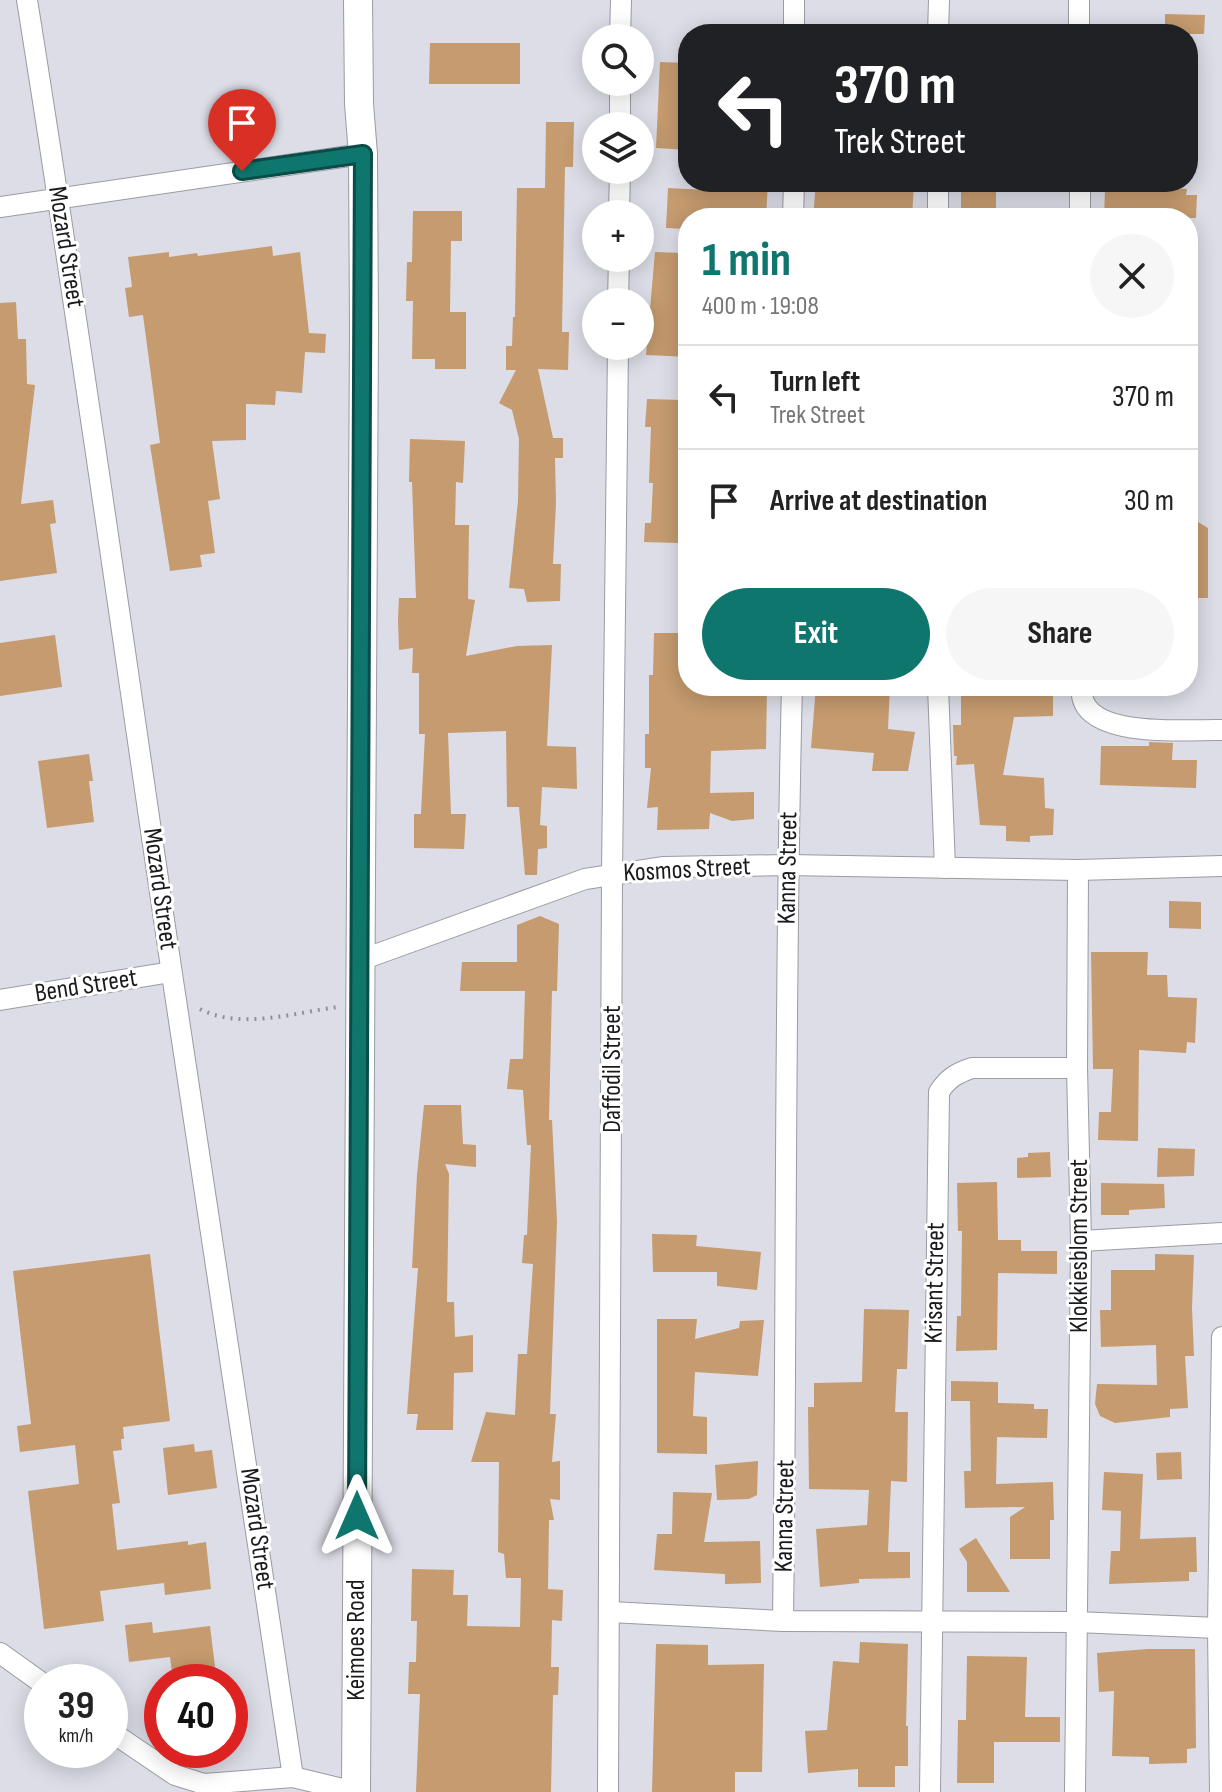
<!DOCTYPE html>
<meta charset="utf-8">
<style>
:root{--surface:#fff;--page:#f6f6f6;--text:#222;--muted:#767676;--line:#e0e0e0;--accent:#0f766e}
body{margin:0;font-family:"Sofia Sans Condensed",sans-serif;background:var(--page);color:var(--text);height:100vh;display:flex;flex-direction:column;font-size:30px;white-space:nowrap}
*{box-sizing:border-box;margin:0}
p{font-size:26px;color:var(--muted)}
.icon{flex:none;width:44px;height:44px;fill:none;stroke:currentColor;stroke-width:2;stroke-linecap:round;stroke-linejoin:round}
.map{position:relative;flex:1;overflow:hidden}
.sheet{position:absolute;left:678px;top:208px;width:520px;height:488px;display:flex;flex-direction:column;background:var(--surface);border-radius:32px;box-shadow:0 4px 20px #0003}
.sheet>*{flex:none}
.hud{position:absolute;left:678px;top:24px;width:520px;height:168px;border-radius:32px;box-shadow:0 4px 20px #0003;background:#202124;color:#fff;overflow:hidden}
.fabs{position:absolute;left:582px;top:24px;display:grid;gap:16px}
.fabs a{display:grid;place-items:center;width:72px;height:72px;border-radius:50%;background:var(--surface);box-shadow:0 4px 20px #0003;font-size:40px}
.speed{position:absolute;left:24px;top:1664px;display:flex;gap:16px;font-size:40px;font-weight:700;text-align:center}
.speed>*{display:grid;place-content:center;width:104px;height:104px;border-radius:50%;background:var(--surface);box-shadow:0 4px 20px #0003;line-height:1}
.speed small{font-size:20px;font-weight:400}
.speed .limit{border:12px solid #d22;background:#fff;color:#111}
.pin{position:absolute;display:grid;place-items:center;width:68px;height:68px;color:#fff;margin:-82px -34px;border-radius:50% 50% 50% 0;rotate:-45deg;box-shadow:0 0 8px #0007}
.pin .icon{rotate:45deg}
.me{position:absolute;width:88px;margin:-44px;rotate:0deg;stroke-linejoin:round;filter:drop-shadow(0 0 6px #0008)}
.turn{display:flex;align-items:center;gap:28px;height:168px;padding:0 24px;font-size:36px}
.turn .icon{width:104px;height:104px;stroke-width:2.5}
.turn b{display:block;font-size:56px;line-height:68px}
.round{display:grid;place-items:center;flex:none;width:84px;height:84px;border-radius:42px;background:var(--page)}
.headline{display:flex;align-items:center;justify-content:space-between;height:136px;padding:0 24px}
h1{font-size:48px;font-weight:700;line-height:60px;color:var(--accent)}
.primary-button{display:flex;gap:16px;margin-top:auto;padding:16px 24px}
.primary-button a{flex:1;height:92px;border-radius:48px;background:var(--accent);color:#fff;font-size:32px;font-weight:700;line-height:92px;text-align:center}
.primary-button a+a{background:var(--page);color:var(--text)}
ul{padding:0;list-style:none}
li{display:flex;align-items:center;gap:24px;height:104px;padding:0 24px;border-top:2px solid var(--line)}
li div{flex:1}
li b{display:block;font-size:30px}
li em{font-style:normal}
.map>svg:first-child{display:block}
</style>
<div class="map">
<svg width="1222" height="1792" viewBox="0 0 1222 1792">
<rect width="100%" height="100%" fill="#dcdde6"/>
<!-- building -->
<g fill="#c59b6f">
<path d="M1165,14L1205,15L1204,34H1165Z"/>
<path d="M430,43H520V84H429Z"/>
<path d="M660,62L688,63V150L656,148Z"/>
<path d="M546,122H574L573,167H565L562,332H569L568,370L538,369L553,438H563V458H555L556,502L553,564H561L560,601L527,602L524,589L509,588L518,501L519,439L512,410L499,403L516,370H506V346H512L513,317H515L517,188H545Z"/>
<path d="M728,182H768L766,218H688V229L666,228L668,188L728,191Z"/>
<path d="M816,182L888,185V182H914L912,218H813Z"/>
<path d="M1155,187L1187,189L1186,195H1197L1196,218H1104L1105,189L1154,191Z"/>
<rect x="961" y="190" width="35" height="28"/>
<path d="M413,211H462V241H451L450,312H466V369H435V359H412L413,301H406L407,262H412Z"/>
<path d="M272,246L273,256L300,252L309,333L326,334L325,353L305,352L302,393L276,391L275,405L246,404V440L212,441L220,499L208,501L215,553L200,555L202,567L170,571L150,445L160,443L143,315L129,317L125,288L132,287L128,257L169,252V257L197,253L198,256Z"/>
<path d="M655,252L682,253L680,310L688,311V357L646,355Z"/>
<path d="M16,302L18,339H26L27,384L35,385L21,504L53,500L56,523L50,524L57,573L0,581V303Z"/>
<path d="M647,399L682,400L681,420L686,421L678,543L644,542L645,523H651L653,483H649L651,427H645Z"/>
<path d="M410,439L465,441L463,483L456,482L455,525H469L468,599L475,600L466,656L517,646L552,645L547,746L576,747L577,789L542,787L540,825L547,826V848L538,849L537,875H525L519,807H507L506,731L448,733L451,814H466L464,849L414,848V814H421L425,734H419V673H412L413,648L399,650L398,619L399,598H416L412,482H409Z"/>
<path d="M1188,516L1208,528V598H1188Z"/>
<path d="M654,633H688V686H767L766,749L711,751L710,793L754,792V819L732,821L710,813L709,829L657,830L658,807L647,808L651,768H645V734H649V675H653Z"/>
<path d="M55,635L62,687L0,696V643Z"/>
<path d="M816,686H890L888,729L915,732L908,771H872L874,753L811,748Z"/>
<path d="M961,686H1049V689H1053V716L1014,717L1003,775L1044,778L1045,808L1054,809L1053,835L1030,836V842L1006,841V826L980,825L974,764L956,765L957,756H954L953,725H961Z"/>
<path d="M1149,742L1173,743L1172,760H1197L1196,788L1100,785L1101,746H1149Z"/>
<path d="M89,754L93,781H89L94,822L47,828L38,761Z"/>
<path d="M1169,901L1201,902V929L1169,928Z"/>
<path d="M540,916L559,924L557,991H552L549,1120H552L557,1221L550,1414H556L552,1462L560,1461V1500L550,1499L554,1520H549L548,1589L563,1590L562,1621L552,1620L551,1667H559L558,1695H553L551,1792H416L420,1694H408L409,1662H416L417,1621H411L412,1569L454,1570L453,1595H468L467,1626L520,1627L521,1578H506L504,1554L498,1552L499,1462H471L486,1412L515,1415L518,1354H527L533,1264L522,1263L524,1235H527L531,1145H527L523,1090L507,1089L510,1059H523L525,991H460L462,962H517V925Z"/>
<path d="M1091,952H1148L1147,975H1167L1168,997L1197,998L1195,1043L1187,1042L1186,1053L1139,1050L1138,1141L1098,1140L1099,1112H1111L1113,1069H1093Z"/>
<path d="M424,1105H461L463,1144L476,1145V1167L445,1164L449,1174L447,1302H454L455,1337L473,1335V1372L454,1373L453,1430H416L418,1414H407L418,1268H412L417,1175Z"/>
<path d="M1158,1148L1195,1149L1194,1176L1157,1177Z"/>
<path d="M1050,1152L1051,1177L1017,1178V1158L1028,1157V1153Z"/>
<path d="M997,1182L998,1240H1021V1251H1057V1274L998,1273L997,1350L956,1351L957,1316H961L962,1231H958L957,1183Z"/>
<path d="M1101,1183L1164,1184L1165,1208L1129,1210V1215H1101Z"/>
<path d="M652,1234L697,1235L696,1246L761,1252L757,1290L717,1286V1272H653Z"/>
<path d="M150,1254L170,1421L123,1427L124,1439H121L122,1450L113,1451L120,1503L112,1504L117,1550L188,1541V1545L206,1542L211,1589L165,1595L164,1583L100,1591L104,1621L44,1629L28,1491L79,1484L75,1445L20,1452L17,1426L31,1424L13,1271Z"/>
<path d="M1155,1254L1194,1255L1192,1308L1194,1356H1185L1188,1408L1170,1409V1417L1115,1423L1100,1416L1098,1411L1095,1404L1097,1384L1157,1385L1156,1345L1101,1347L1100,1310H1111V1270H1155Z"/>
<path d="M864,1309L909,1310L907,1369H897L895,1412H908L907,1482L891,1481L888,1552H910V1578L859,1579V1583L820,1587L816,1529L867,1525L869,1490L809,1489L808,1407H814V1383L862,1382Z"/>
<path d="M657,1319H697L695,1339L739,1328L740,1321L764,1320L758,1376L695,1372L693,1416L707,1417V1454L657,1453Z"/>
<path d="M951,1381L998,1382V1403L1034,1404V1409H1048L1047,1438L997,1437L996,1484L1053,1482L1054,1520H1050V1559H1010V1517L1025,1507L965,1508L964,1471H971L970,1401H951Z"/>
<path d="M194,1444L195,1452L212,1450L217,1488L168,1495L163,1448Z"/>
<path d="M1181,1452L1182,1479L1157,1480L1156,1453Z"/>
<path d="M758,1461L757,1495L749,1499L717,1500L715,1465Z"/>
<path d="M1104,1472L1143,1474L1140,1539L1196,1537L1197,1572H1189V1581L1109,1584L1111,1551H1120L1121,1511L1102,1510Z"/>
<path d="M673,1492L712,1493L704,1542L760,1541L761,1583L725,1584V1574L654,1570L657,1534H672Z"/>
<path d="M976,1538L1010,1592H967V1562L959,1549Z"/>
<path d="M152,1622L153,1633L210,1626L216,1675L173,1680L170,1657L129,1662L125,1625Z"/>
<path d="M860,1642L908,1644L906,1726H908V1766H895V1787H858V1769L808,1773L805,1731L827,1730L833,1661L859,1663Z"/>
<path d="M656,1644L708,1645V1665L764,1664L762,1772H735V1792H652Z"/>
<path d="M1148,1649H1195L1196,1748L1187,1749V1763L1149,1764V1757L1112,1756L1114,1691L1099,1692L1097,1653Z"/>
<path d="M967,1656L1027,1657L1025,1717H1060V1742H994V1783H957L958,1720H966Z"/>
</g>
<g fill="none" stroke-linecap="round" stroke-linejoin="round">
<!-- street casing -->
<g stroke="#9a9ba3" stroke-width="22">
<g id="street">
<path d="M27,0C79,324 124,649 172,974C211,1242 254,1509 293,1777"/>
<path d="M1079,0V34"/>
<path d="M794,34V0"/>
<path d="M938,34L939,0"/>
<path d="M620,38L621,0"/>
<path d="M620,126V82"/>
<path d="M1080,182V218"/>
<path d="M0,207L363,154"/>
<path d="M619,214L620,170"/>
<path d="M793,218L794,182"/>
<path d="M938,218V182"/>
<path d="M618,302L619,258"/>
<path d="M792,686C784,997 787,1309 783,1621L1076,1622L1218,1628"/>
<path d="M938,686L945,868"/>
<path d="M1082,686C1075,741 1188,729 1222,730"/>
<path d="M358,961L585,879L664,867L787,865L1078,870L1222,866"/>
<path d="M0,1000L171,972"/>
<path d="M1081,1241L1222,1233"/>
<path d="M610,1612L783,1621"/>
<path d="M0,1653L42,1683"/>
<path d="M110,1731L175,1775L204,1784L293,1777L355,1792"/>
<path d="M608,1792L612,874L618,346"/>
<path d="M930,1792L939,1092C948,1078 957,1073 972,1068H1077"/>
<path d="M1075,1792L1081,1241L1077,1068L1078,870"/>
<path d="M1220,1792L1218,1628L1222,1337"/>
</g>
</g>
<!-- secondary casing -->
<g stroke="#9a9ba3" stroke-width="30">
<path id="secondary" d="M356,1792L364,329L363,154L359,104L358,0"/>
</g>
<!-- path -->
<path stroke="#919299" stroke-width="4" stroke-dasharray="2 6" stroke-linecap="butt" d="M200,1009C240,1030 294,1013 337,1007"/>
<!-- street -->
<use href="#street" stroke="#fff" stroke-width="20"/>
<!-- secondary -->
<use href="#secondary" stroke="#fff" stroke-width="28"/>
</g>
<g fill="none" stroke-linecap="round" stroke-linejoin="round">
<!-- route casing -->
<g stroke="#0a4d48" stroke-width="20">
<path id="route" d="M242,171L363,154L357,1516"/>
</g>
<!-- route -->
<use href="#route" stroke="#0f766e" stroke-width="14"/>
</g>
<g text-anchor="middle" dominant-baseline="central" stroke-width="6" stroke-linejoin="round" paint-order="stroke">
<!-- street labels -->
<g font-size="26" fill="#1a1a1e" stroke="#fff">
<text transform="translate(66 247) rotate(81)">Mozard Street</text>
<text transform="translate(788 868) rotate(-89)">Kanna Street</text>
<text transform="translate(687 870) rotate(-3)">Kosmos Street</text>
<text transform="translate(160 889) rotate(82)">Mozard Street</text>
<text transform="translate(86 986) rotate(-9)">Bend Street</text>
<text transform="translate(612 1069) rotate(-90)">Daffodil Street</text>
<text transform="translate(1079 1246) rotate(-90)">Klokkiesblom Street</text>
<text transform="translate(935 1283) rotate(-89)">Krisant Street</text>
<text transform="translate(785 1516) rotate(-89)">Kanna Street</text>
<text transform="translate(257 1529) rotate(82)">Mozard Street</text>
<text transform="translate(356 1640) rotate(-90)">Keimoes Road</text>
</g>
</g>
</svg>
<div class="fabs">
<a><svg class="icon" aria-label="search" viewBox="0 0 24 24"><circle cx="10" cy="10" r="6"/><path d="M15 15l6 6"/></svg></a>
<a><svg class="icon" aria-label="layers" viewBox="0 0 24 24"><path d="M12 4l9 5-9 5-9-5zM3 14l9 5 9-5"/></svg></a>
<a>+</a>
<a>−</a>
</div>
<div class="speed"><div>39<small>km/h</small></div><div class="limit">40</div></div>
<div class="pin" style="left:242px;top:171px;background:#d93025"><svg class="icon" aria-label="arrive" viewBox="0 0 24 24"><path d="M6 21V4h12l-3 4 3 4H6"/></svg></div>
<svg class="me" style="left:357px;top:1516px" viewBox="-20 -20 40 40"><path d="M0-17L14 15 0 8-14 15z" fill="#0f766e" stroke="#fff" stroke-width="4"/></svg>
<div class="hud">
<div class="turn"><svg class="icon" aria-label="left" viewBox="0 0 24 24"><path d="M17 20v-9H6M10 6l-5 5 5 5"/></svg><div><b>370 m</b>Trek Street</div></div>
</div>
<section class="sheet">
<div class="headline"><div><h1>1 min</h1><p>400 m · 19:08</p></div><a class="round"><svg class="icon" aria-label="close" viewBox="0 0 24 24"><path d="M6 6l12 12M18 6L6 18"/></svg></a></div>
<ul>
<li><svg class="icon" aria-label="left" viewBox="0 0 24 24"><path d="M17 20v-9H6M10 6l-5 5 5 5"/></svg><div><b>Turn left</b><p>Trek Street</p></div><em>370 m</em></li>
<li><svg class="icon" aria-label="arrive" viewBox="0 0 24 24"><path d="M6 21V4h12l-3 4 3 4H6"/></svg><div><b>Arrive at destination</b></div><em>30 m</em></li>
</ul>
<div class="primary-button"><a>Exit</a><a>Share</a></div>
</section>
</div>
